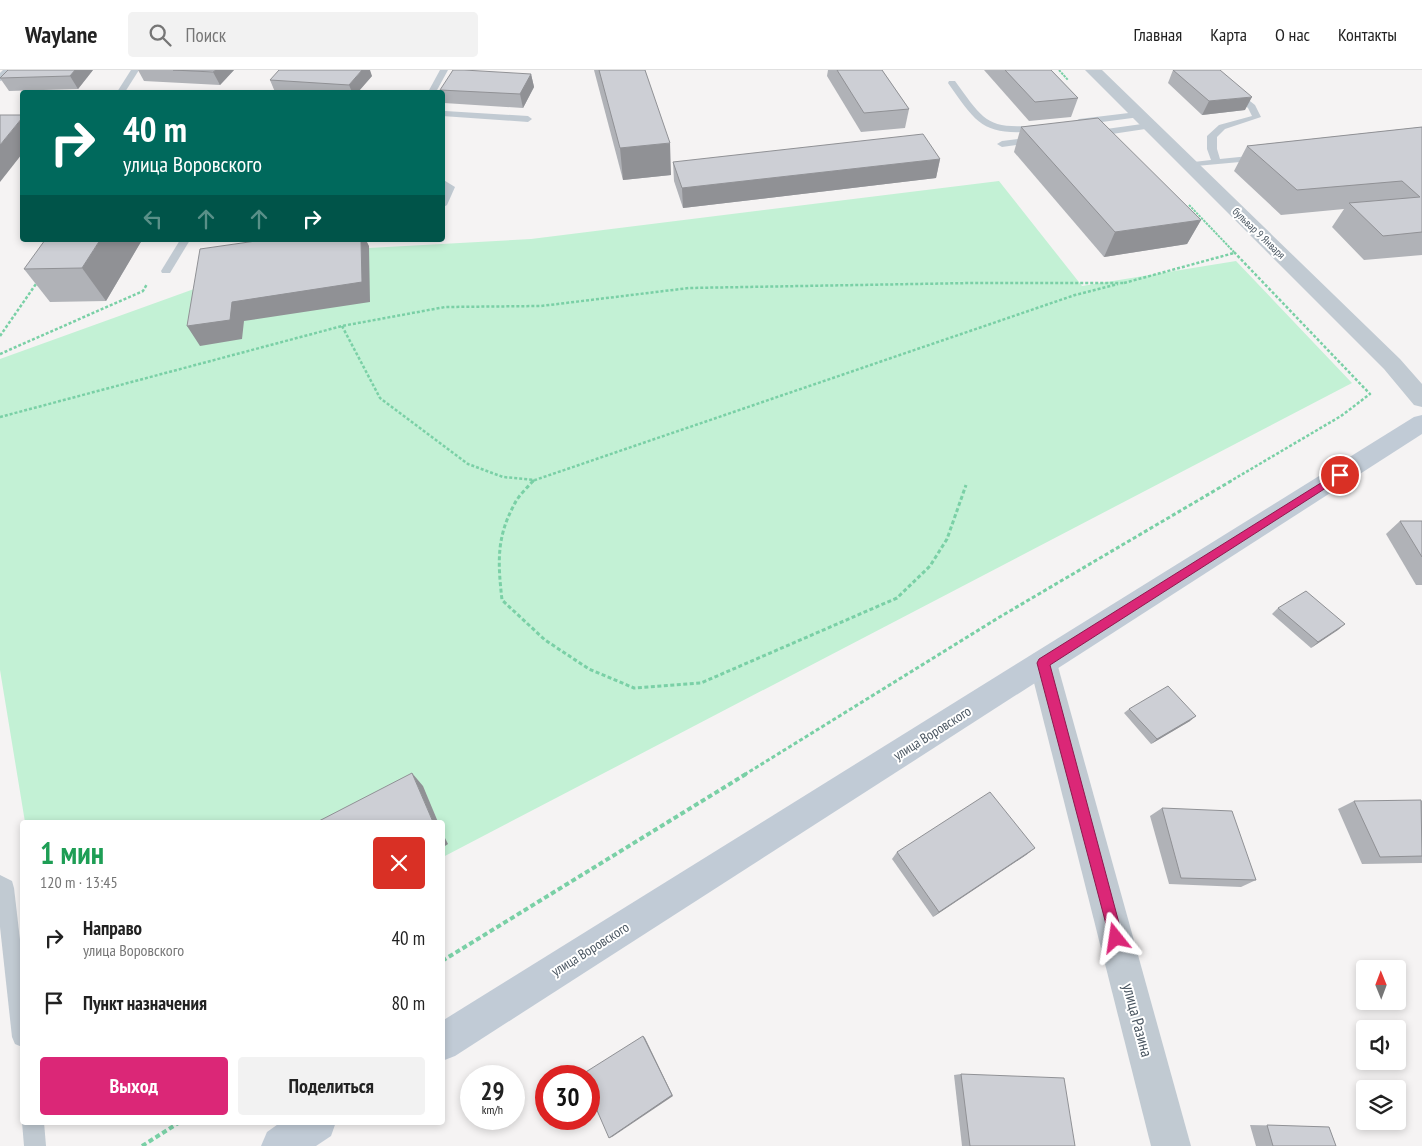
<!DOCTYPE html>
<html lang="ru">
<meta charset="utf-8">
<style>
:root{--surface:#fff;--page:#f2f2f2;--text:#222;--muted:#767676;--line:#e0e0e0;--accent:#db2777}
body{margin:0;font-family:"PT Sans Narrow",sans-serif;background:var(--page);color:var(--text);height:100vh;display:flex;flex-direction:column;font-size:19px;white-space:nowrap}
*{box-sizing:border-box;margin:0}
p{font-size:16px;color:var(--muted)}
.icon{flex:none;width:28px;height:28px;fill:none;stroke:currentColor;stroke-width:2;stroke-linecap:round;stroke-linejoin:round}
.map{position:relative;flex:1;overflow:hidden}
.sheet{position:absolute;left:20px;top:750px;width:425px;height:305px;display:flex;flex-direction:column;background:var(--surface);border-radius:5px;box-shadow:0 2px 8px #0003}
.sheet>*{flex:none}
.hud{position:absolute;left:20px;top:20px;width:425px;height:152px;border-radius:5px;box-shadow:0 2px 8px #0003;background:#00695c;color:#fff;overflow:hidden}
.needle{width:32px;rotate:359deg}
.fabs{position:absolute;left:1356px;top:890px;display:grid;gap:10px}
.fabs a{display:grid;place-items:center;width:50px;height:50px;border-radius:5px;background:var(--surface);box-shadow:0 2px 8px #0003;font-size:25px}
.speed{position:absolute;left:460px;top:995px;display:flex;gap:10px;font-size:25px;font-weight:700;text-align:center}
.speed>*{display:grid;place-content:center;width:65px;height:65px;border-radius:50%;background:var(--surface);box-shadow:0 2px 8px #0003;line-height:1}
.speed small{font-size:12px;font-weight:400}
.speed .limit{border:8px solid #d22;background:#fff;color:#111}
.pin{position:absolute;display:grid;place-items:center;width:42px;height:42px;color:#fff;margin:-21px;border:2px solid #fff;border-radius:50%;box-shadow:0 1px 5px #0007}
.me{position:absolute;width:55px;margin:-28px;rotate:345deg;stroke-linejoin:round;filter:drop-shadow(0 0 4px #0008)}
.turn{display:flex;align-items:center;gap:18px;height:105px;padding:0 20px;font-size:22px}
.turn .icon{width:65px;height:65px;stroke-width:2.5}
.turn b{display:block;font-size:35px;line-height:42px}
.lanes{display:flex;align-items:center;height:48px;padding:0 20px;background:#0003;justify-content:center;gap:25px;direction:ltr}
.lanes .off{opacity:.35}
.round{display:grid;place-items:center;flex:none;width:52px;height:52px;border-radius:5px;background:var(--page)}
.overview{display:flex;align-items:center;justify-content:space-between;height:85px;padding:0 20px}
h1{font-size:30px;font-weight:700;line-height:38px;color:#1e9e55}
.cta{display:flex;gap:10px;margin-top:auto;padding:10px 20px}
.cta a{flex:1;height:58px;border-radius:5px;background:var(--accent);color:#fff;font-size:20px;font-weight:700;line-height:58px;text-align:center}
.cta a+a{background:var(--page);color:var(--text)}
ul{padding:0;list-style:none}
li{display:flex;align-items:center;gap:15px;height:65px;padding:0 20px}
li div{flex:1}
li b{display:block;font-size:19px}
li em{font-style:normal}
header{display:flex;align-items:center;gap:30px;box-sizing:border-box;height:70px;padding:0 25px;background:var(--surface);border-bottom:1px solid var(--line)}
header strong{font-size:24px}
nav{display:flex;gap:28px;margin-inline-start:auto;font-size:18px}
.search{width:350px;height:45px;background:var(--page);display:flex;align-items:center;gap:12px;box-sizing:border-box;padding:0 18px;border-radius:5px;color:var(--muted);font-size:19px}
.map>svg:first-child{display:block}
</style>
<header>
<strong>Waylane</strong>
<div class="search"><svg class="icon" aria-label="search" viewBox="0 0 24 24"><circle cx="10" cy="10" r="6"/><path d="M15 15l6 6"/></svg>Поиск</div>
<nav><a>Главная</a><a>Карта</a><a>О нас</a><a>Контакты</a></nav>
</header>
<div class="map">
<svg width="1422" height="1076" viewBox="0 0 1422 1076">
<rect width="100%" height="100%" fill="#f5f3f3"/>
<!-- green -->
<path fill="#c3f1d5" d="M999,111L1082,216L1236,191L1352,313L443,787L442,752H25L0,600V289L194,219L222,186L531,169Z"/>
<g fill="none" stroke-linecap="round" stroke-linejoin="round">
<!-- path-far3 -->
<g stroke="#7ad0a6" stroke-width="2" stroke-dasharray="2.5 1" stroke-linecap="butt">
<path d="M1059,0L1068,10"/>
<path d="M1189,135L1234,182"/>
</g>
<!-- path-far2 -->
<g stroke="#7ad0a6" stroke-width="2.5" stroke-dasharray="3 2" stroke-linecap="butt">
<path d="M1124,213L1234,183"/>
<path d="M342,256L380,328L468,394L503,407L535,410L1075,225L1118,214"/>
<path d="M0,266L38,211"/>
<path d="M0,284L143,221L147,214"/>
<path d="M0,347L342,256L445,237L541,236L689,218L971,213H1124"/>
<path d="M532,412L534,410"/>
<path d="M1229,412L1341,346L1370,324L1233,181"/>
</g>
<!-- path-far1 -->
<g stroke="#7ad0a6" stroke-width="3" stroke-dasharray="4 2.5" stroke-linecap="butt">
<path d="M533,411C527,418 518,426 514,435C496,468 498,494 502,530L545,570L589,599L634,618L701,613L897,528L930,496L947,469L966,415"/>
<path d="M744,705L998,548L1231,411"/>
</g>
<!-- path -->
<g stroke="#7ad0a6" stroke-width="4" stroke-dasharray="5 3" stroke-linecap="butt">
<path d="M442,891L746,704"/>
<path d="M142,1076L180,1052"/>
</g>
<!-- lane -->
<g fill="#c1cad2" fill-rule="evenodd">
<path d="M3,0H11L3,10L0,11V3Z"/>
<path d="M131,0H139L125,22H117Z"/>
<path d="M440,0H448L436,22H428Z"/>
<path d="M949,11H955C984,51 987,60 1039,55L1044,58L1039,61C984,66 978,56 948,13Z"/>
<path d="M1237,21L1255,35L1261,47L1225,59L1217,67V79L1220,89L1259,85L1264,88L1262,90L1185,97V93L1211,90L1207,79V66L1219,55L1252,46L1248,38L1233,24Z"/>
<path d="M445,41L528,46L532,49L528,52L442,46V42Z"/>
<path d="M1137,42L1141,45L1140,47L1079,55L1075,52L1079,49Z"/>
<path d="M1149,53L1152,54V58L1092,67L1087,64L1092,61Z"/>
<path d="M1035,67L1038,68V72L1002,77L997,74L1002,71Z"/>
<path d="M442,109L455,117L447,135L442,138V123L445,118L442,117Z"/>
<path d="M180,170H190L170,203H162L161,201Z"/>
<path d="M0,805L12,811L14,818L22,887V977L15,974L12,967L0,857Z"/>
<path d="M22,1052H44L46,1076H24Z"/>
</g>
<!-- street -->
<g fill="#c1cad2" fill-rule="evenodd">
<path d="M1085,0H1102L1400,289L1422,314V337L1414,335L1384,299Z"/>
<path d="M1043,580L1053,584L1057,593L1191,1076H1151L1029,593L1033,584Z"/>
</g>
<!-- secondary -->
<g fill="#c1cbd6" fill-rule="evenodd">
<path d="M1422,345V364L455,986L442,991V951L1414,347Z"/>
<path d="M281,1052H336L331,1066L316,1076H261L267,1062Z"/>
</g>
</g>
<!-- wall -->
<g fill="#b0b2b7">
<path d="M93,0L78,19L9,21L0,8Z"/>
<path d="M138,0H234L220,15L144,11Z"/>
<path d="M594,0H645L671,105L623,110Z"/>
<path d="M828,0H882L909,39L905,58L861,62L827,6Z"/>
<path d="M984,0H1051L1078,28L1071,47L1029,51Z"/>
<path d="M1173,0L1245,40L1202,45L1168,13Z"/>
<path d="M531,4L534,17L523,38L444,33L442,28V22H441L440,20Z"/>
<path d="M372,6L358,22H275L270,10Z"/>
<path d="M1021,57L1201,150L1187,174L1104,187L1014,82Z"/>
<path d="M1422,57V185L1364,190L1332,157L1344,139L1281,145L1234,101L1247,76Z"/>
<path d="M940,89L936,108L683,138L674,111L673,92Z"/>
<path d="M142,170L106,231L50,232L24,199Z"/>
<path d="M1400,451H1422V515H1416L1386,464Z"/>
<path d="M1278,538L1345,554L1311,578L1272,544Z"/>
<path d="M1129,639L1190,651L1151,674L1124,643Z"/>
<path d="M1354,731H1422V793L1362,794L1338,739Z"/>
<path d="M1162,738L1256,810L1241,817L1169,814L1150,746Z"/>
<path d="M1035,778L1026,785L933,847L892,789L897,782Z"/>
<path d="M961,1004L1075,1076H962L954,1005Z"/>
<path d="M1250,1055L1329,1057L1336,1076H1256Z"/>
</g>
<!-- shaded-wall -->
<g fill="#909195">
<path d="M75,0H93L78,19L70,6Z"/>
<path d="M216,0H234L220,15L213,2Z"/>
<path d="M362,0H370L372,6L358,22H352L349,15Z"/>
<path d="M531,4L534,17L523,38L520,24Z"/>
<path d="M1252,27L1245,40L1202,45L1209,31Z"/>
<path d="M22,48V84L0,112V75Z"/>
<path d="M670,73L671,105L623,110L620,78Z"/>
<path d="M940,89L936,108L683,138L682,118Z"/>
<path d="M1201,150L1187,174L1104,187L1115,162Z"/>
<path d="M100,170H142L106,231L82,198Z"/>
<path d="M361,170H366L369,176L370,232L244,251L242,269L200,276L187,256L232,232Z"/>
<path d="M1345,554L1338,560L1311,578L1318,572Z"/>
<path d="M1196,646L1190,651L1151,674L1157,669Z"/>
<path d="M412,703L423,716L438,752H433Z"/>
<path d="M442,762L448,774L442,778Z"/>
<path d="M1035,778L1026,785L933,847L939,842Z"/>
<path d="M643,966L645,968L673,1026L612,1067L609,1068Z"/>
</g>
<!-- building -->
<g fill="#cdcfd5" stroke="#909195">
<path d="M8,0H75L70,6L0,8Z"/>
<path d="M173,0H216L213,2Z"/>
<path d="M279,0H362L349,15L270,10Z"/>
<path d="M453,0H464L531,4L520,24L440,20Z"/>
<path d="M599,0H645L670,73L620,78Z"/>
<path d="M837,0H882L909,39L864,43Z"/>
<path d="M1005,0H1051L1078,28L1035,32Z"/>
<path d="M1173,0H1220L1252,27L1209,31Z"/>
<path d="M0,45H22V48L0,75Z"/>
<path d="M1098,48L1201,150L1115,162L1021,57Z"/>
<path d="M1422,57V162L1383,166L1349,133L1420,127L1402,111L1297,120L1247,76Z"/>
<path d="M923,64L940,89L682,118L673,92Z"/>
<path d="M45,170H100L82,198L24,199Z"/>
<path d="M263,170H361L362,212L232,232L230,250L187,256L200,179Z"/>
<path d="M1400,451H1422V487Z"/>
<path d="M1306,521L1345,554L1318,572L1278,538Z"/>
<path d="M1168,616L1196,646L1157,669L1129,639Z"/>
<path d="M412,703L433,752H317Z"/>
<path d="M990,722L1035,778L939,842L897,782Z"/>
<path d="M1421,730L1422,786L1380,787L1354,731Z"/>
<path d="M1162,738L1232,741L1256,810L1181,808Z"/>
<path d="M643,966L672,1025L609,1068L589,1022V1006H582L581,1005Z"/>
<path d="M961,1004L1064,1008L1075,1076H970Z"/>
<path d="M1267,1055L1329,1057L1336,1076H1273Z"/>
</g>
<!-- route -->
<path fill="#db2777" stroke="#8e194d" d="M1340,401L1345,405L1343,407L1050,595L1123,868L1121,873L1116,875L1111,873L1037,593L1039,589Z"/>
<g text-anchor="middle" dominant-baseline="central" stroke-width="4" stroke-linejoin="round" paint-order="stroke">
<!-- far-street labels -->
<g font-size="11" fill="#4a5661" stroke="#fff">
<text transform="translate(1259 163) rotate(44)">бульвар 9 Января</text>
</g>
<!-- street labels -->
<g font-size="14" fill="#4a5661" stroke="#fff">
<text transform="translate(932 663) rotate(-32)">улица Воровского</text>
<text transform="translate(590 879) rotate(-32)">улица Воровского</text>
</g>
<!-- near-street labels -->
<g font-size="16" fill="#4a5661" stroke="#fff">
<text transform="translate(1138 950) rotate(75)">улица Разина</text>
</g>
</g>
</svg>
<div class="fabs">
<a><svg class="needle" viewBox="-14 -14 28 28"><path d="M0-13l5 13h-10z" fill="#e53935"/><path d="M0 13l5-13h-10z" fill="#767676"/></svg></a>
<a><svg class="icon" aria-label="sound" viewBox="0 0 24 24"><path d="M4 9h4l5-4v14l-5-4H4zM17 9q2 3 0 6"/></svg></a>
<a><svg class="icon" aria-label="layers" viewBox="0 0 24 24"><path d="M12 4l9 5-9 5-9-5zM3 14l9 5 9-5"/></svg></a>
</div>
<div class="speed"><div>29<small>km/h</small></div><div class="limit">30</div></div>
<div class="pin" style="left:1340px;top:405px;background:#d93025"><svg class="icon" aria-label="arrive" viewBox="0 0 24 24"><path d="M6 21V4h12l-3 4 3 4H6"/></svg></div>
<svg class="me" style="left:1116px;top:868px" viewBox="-20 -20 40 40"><path d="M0-17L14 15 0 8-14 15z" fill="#db2777" stroke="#fff" stroke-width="4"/></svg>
<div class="hud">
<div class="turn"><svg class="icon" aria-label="right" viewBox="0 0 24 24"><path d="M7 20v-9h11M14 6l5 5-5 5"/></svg><div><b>40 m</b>улица Воровского</div></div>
<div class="lanes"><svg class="icon off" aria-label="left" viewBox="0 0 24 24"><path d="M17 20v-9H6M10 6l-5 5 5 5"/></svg><svg class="icon off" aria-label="ahead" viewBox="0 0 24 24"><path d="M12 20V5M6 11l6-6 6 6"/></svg><svg class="icon off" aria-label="ahead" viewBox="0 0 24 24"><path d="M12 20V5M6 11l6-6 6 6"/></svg><svg class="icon" aria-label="right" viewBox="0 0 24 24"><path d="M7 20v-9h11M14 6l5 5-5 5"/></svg></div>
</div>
<section class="sheet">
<div class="overview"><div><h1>1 мин</h1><p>120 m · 13:45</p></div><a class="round" style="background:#d93025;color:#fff"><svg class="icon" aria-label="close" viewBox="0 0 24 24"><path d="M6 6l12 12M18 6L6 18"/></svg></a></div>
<ul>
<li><svg class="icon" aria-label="right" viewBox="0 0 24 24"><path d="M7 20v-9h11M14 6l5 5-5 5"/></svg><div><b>Направо</b><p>улица Воровского</p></div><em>40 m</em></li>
<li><svg class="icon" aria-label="arrive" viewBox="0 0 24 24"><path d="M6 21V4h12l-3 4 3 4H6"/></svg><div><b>Пункт назначения</b></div><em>80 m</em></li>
</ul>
<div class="cta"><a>Выход</a><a>Поделиться</a></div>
</section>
</div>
